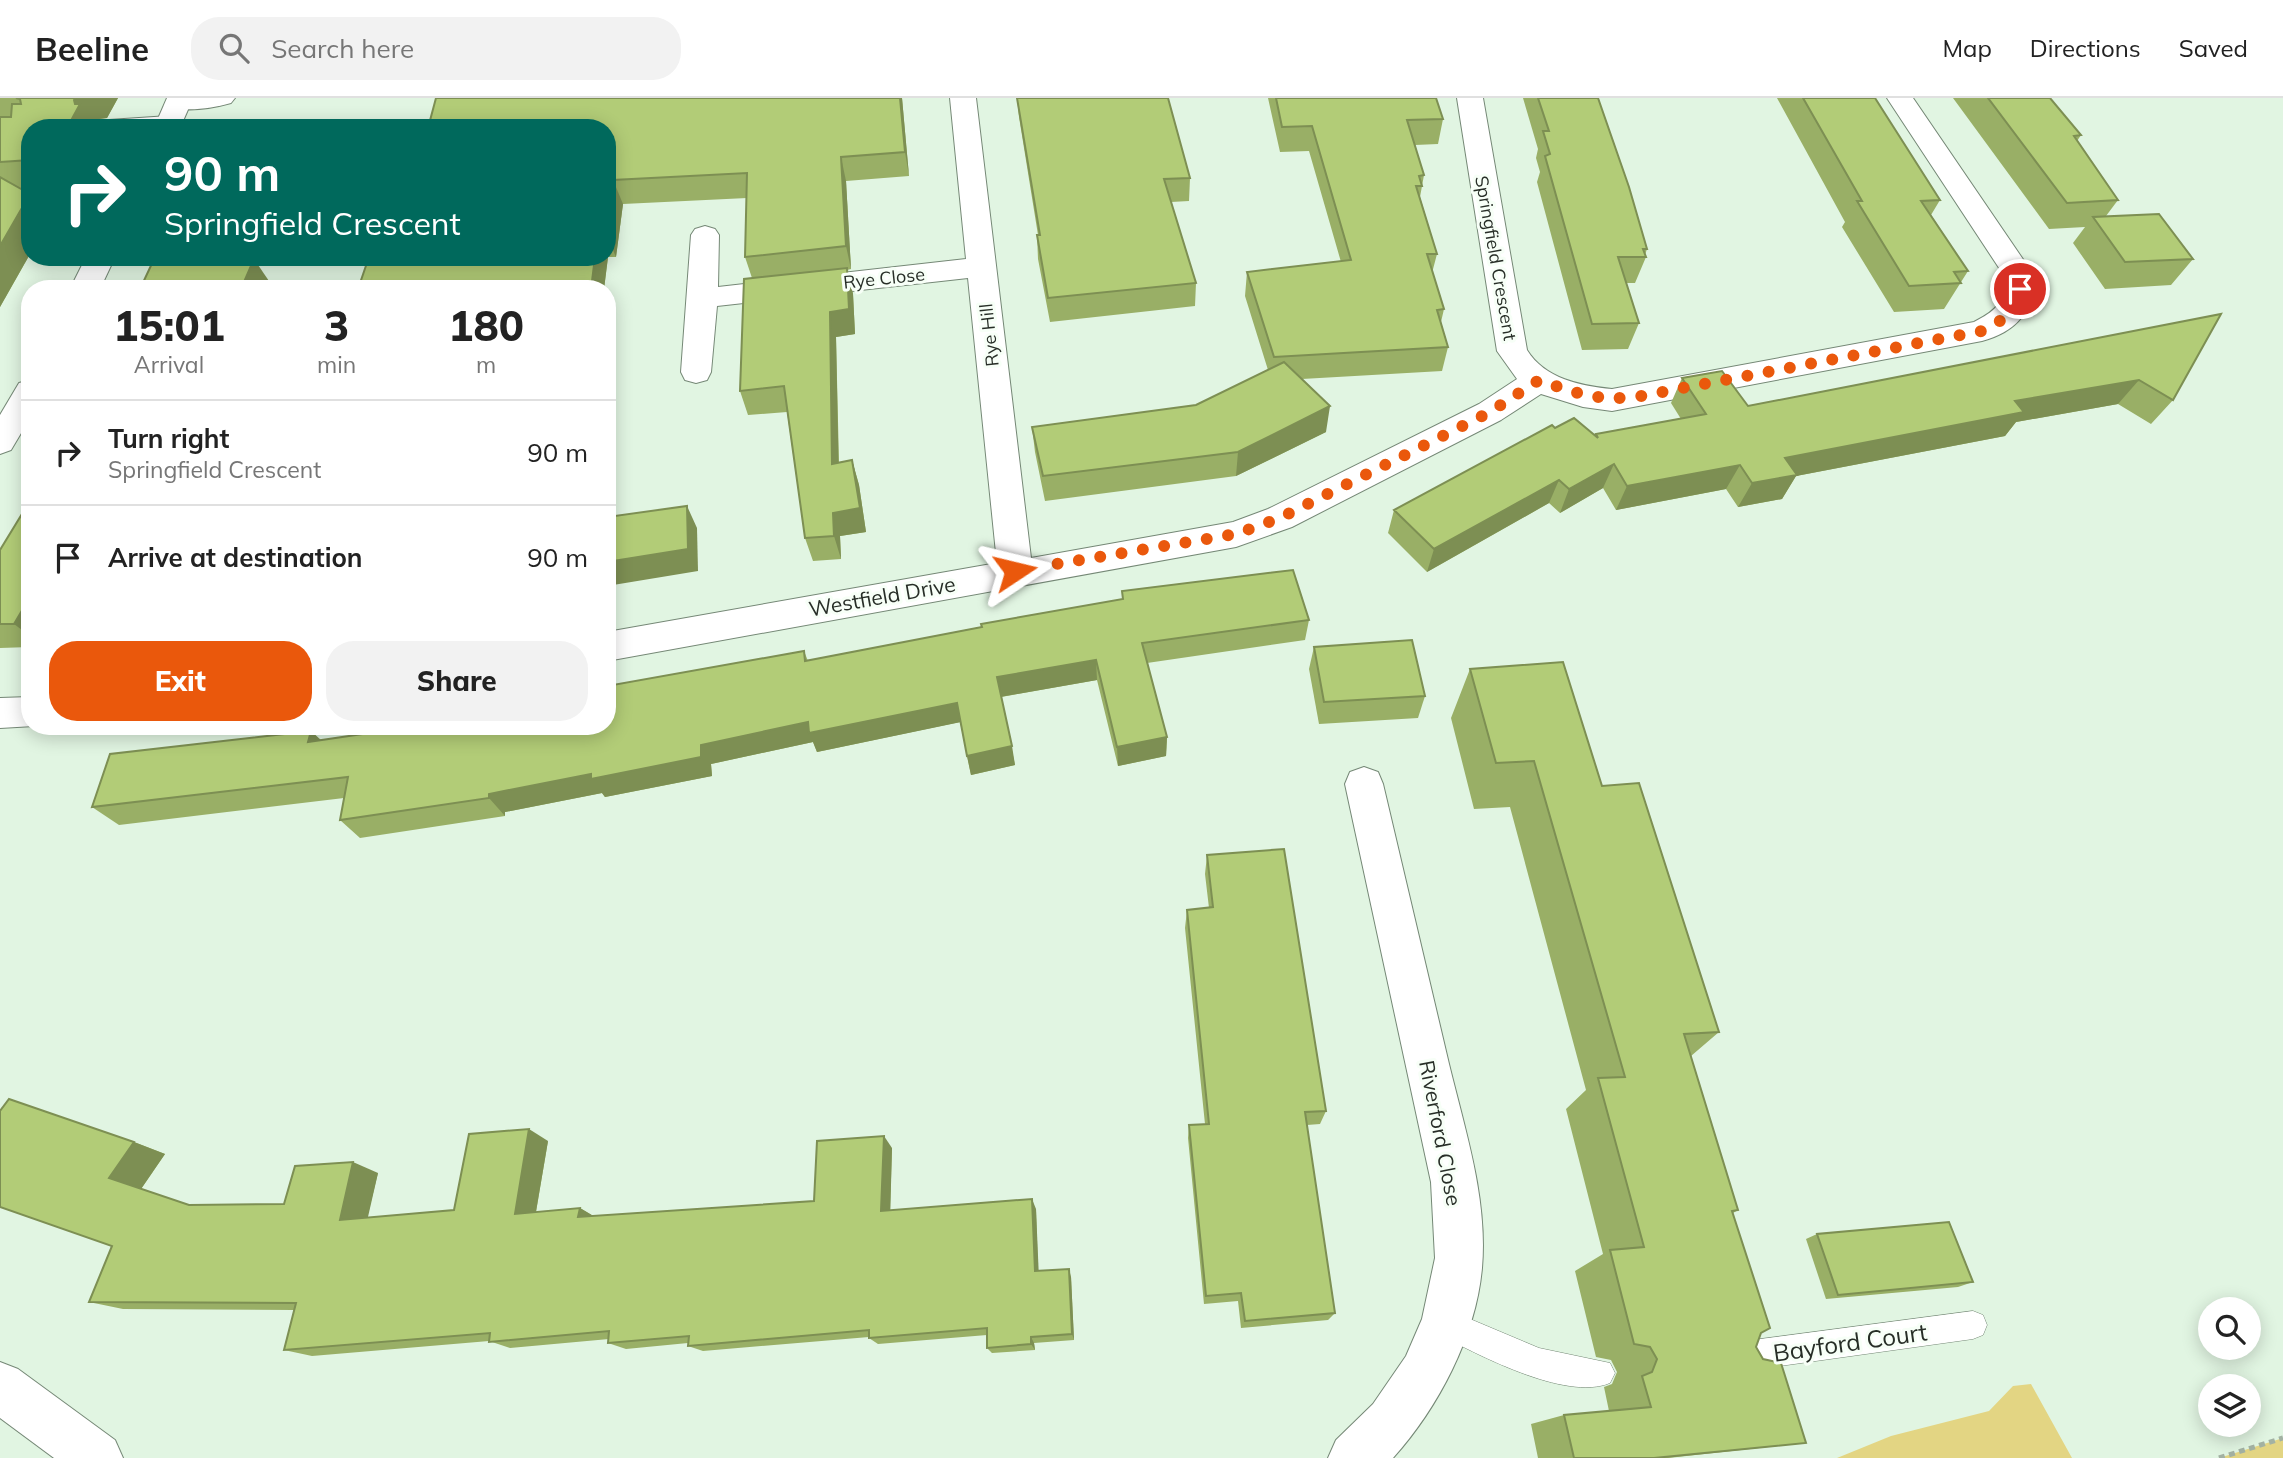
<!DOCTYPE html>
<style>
:root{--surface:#fff;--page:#f2f2f2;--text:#222;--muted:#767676;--line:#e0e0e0;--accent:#ea580c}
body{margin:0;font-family:Mulish,sans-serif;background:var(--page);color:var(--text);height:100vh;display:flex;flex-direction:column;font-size:26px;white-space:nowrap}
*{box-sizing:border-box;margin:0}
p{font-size:23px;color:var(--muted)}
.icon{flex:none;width:38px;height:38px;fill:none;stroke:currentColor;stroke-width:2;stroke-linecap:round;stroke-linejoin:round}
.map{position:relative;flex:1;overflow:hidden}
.drawer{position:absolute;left:21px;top:182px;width:595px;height:455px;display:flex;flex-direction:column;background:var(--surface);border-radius:28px;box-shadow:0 4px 18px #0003}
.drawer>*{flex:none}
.hud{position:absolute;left:21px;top:21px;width:595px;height:147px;border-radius:28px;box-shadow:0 4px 18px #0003;background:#00695c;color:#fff;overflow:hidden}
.buttons{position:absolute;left:2198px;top:1199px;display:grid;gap:14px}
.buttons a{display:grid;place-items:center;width:63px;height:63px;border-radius:50%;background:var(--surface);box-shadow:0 4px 18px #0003;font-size:35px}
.pin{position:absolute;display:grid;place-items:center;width:60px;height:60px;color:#fff;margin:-30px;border:4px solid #fff;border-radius:50%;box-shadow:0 2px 7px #0007}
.me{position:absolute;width:77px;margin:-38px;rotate:80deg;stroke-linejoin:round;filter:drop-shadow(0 0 5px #0008)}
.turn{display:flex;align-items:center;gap:24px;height:147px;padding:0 28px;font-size:32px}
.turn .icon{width:91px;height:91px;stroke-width:2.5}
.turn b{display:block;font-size:49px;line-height:60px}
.eta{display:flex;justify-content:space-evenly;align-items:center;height:119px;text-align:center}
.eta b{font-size:42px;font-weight:800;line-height:49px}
.button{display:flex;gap:14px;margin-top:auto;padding:14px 28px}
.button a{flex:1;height:80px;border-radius:28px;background:var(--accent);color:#fff;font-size:28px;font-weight:800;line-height:80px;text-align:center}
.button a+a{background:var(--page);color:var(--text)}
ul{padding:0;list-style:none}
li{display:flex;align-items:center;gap:21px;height:105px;padding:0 28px;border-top:2px solid var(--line)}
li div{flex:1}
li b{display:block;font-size:26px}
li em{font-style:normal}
header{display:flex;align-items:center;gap:42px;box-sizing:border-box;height:98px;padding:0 35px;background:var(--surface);border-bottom:2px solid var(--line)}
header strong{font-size:33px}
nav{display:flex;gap:38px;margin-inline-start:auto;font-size:24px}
.search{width:490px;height:63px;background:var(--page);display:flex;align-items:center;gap:18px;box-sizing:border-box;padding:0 24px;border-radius:28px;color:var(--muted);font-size:26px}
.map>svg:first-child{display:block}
</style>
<header>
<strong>Beeline</strong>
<div class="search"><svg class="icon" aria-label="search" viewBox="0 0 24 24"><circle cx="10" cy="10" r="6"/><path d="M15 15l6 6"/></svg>Search here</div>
<nav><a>Map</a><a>Directions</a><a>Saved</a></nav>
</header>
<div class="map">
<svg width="2283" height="1360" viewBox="0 0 2283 1360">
<rect width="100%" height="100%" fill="#e1f5e2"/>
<!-- green -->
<g fill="#e3d583">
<path d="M2031,1286L2072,1360H1837L1891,1338L1989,1313L2013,1288Z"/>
<path d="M2283,1340V1360H2219Z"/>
</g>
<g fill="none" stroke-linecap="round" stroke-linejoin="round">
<!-- service casing -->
<g stroke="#758876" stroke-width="1">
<g id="service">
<path d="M1444,1210L1539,1250L1610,1265L1615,1275L1610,1285C1565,1304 1475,1255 1434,1234L1430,1224L1434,1214Z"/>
<path d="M1973,1213L1983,1217L1987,1227L1983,1237L1973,1241L1730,1275L1720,1270L1715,1260L1720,1250L1730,1245Z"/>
</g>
</g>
<!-- minor casing -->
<g stroke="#758876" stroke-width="2">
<g id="minor">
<path d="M169,0H235L231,5C213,10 188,14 170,9L166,4Z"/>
<path d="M950,0H976L1031,460L1233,424L1268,411L1479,306L1517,281L1497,253L1457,0H1483L1527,252C1545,281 1581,288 1612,291L1974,224C1998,212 2006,203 2003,176L1887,0H1913L2033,176C2036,212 2016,234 1982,243L1612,313L1583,309L1541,296L1501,322L1292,429L1236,449L607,563V534L997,465L968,180L717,208L711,274L707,282L696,285L685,282L681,274L691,137L695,131L705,128L715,131L719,137L718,189L966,161Z"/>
<path d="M169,18L178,20L182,26L180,30H96L100,24L109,22Z"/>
<path d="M30,599V628H34L0,630V600Z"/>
<path d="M1364,669L1378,674L1383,686C1405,779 1427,873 1449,966C1465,1032 1488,1101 1482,1170C1476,1238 1438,1310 1393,1360H1328L1336,1342L1373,1306L1406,1258L1422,1221L1435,1160L1431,1084L1345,686L1350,674Z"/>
<path d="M0,1264L18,1271L115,1342L123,1360H54L0,1320Z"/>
</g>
</g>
<!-- tertiary casing -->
<g stroke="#758876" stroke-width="2">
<g id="tertiary">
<path d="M167,0H193L180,30H154Z"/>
<path d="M86,159H115L100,191H70Z"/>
<path d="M30,282V320L11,352L0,356V317L19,285Z"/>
</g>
</g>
<!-- path -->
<path stroke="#a3b2a3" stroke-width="5" stroke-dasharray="6 4.5" stroke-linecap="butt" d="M2219,1360L2283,1340"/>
<!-- service -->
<use href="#service" fill="#fff" fill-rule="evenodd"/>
<!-- minor -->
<use href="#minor" fill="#fff" fill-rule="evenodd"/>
<!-- tertiary -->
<use href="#tertiary" fill="#fff" fill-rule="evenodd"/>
</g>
<!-- wall -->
<g fill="#99af66">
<path d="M0,0H118L107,20L99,21L95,26L30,30V90L20,91L30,96V156L0,209Z"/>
<path d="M436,0H902L909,78L846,83L851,171L847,172L853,196L855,236L836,239L839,365L852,362L859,387L866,434L840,438L841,461L813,463L805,440L787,314L748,317L740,293L752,180L745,159L747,100L623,106L616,159H608L604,191H358L607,159V30Z"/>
<path d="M1017,0L1190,80L1189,103L1171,104L1196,185L1195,208L1050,224L1038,161L1037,137H1038L1019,19Z"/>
<path d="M1268,0H1436L1443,21L1438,46L1415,47L1424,77L1420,99L1437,156L1432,175L1444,211L1441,224L1448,249L1442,273L1302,281L1326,334L1236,378L1045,403L1035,354L1032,329L1196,307L1268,272L1245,198L1247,174L1341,164L1309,53L1280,54Z"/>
<path d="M1523,0H1598L1647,151L1645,157L1646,159L1635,185H1626L1639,225L1628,251L1582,252L1537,84L1540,74L1536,60L1538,51Z"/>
<path d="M1777,0H1875L1940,102L1931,117L1968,173L1944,211L1894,214L1842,129L1845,124Z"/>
<path d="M1953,0H2050L2081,37L2077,43L2118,102L2106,118L2193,161L2171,187L2105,191L2073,145L2085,129L2049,131Z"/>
<path d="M2221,216L2173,302L2151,326L2118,306L2016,324L2005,338L1796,378L1782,401L1738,409L1726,391L1616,412L1603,390L1560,415L1549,405L1427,474L1388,435L1394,412L1555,330L1595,338L1596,336L1681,321L1671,305L1682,280L1748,308Z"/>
<path d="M30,411V549L0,550V452Z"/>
<path d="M1122,493L1309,522L1305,542L1147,565L1167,639L1166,658L1118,668L1097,582L1001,599L1015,667L971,677L960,624L817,654L813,644L711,666L712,678L605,699L602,695L505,714V718L360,740L340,722L344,700L119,727L92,709L311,633L321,642L607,628L804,553L808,563L1122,501Z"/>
<path d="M1314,549L1425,598L1418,620L1319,626L1309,571Z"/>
<path d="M1470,571L1602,688L1719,934L1691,958L1738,1112L1733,1115L1761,1235L1756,1249L1806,1345L1668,1360H1538L1531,1326L1564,1317L1609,1313L1604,1289L1612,1286L1617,1274L1611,1262L1596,1259L1575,1173L1603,1156L1566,1011L1586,992L1510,709L1474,711L1451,620Z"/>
<path d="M1207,757L1326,1013L1320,1026L1307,1027L1335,1215L1328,1222L1241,1230L1238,1203L1204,1206L1188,1040L1189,1027L1205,1026L1185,830L1187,812L1209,810L1205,776Z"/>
<path d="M548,1043L536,1114L580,1110L593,1118L814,1103L892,1050L890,1113L1036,1111L1038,1173L1071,1179L1074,1242L1034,1245L1035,1252L992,1255L987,1250V1237L878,1246L869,1240V1239L703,1253L688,1248V1245L626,1251L608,1245L609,1241L510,1250L489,1243L312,1258L284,1252L294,1212L123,1211L89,1204L112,1148L134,1044L165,1056L141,1091L189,1107L284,1106L378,1075L367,1120L454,1112Z"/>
<path d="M1817,1136L1973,1184L1958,1189L1826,1201L1806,1141Z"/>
</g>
<!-- shaded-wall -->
<g fill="#7d8f53">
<path d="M76,0H118L107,20L99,21L95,26L98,30H67L75,6L74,2Z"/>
<path d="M900,0H902L909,78L905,54Z"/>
<path d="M841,59L846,83L851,171L846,148Z"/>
<path d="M613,82L623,106L616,159L607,138V124Z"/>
<path d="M30,98V156L0,209V148Z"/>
<path d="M607,157L608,159L604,191H591L595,159H607Z"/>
<path d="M216,159H241L243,163H214Z"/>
<path d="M254,161L271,186L269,191H241Z"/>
<path d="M847,170L853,196L855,236L836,239L839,390L832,366L830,214Z"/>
<path d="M2139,282L2118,306L2016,324L2005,338L1796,378L1782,401L1738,409L1752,385L1785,360L2015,303Z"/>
<path d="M1330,308L1326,334L1236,378L1238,354Z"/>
<path d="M852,362L859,387L866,434L840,438L841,461L834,438L833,415Z"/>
<path d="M1614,366L1603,390L1560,415L1569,391Z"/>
<path d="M1740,367L1726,391L1616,412L1627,388Z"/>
<path d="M1559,382L1549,405L1427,474L1434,451Z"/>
<path d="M687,408L697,430L698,473L607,488V464Z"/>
<path d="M30,499V538L14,526Z"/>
<path d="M1096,562L1097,582L1000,599L997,579Z"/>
<path d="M957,605L961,624L817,654L813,644L711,666L712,678L605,699L602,695L505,714V718L489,700V696L591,676L701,647L808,624Z"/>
<path d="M311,633L331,652L308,644Z"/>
<path d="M1167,639L1166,658L1118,668L1117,649Z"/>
<path d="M1012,648L1015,667L971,677L967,658Z"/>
<path d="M529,1031L548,1043L534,1125L515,1116Z"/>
<path d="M884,1038L892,1050L890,1123L881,1113Z"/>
<path d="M134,1044L165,1056L141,1091L109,1080Z"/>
<path d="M353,1064L378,1075L365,1132L340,1122Z"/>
<path d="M1032,1101L1036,1111L1039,1181L1035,1173Z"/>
<path d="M580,1110L597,1120L578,1119Z"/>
<path d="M1069,1171L1071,1179L1074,1242L1072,1236Z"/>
<path d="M1031,1239L1034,1245L1035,1252L1031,1246Z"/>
</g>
<!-- building -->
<g fill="#b2cc77" stroke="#7d8f53" stroke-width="2">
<path d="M16,0H76L74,2L75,6H80L67,30H30V62L0,64V19H11L12,6H21L20,1Z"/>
<path d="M436,0H900L905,54L841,59L846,148L745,159L747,75L613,82L607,124V30H428Z"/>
<path d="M1017,0H1168L1190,80L1164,81L1196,185L1048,200L1037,137H1040Z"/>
<path d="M1276,0H1436L1443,21L1407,22L1424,77L1419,78L1422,88H1416L1437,156H1427L1444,211L1437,212L1448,249L1274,259L1247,174L1351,162L1312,28L1282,29Z"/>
<path d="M1538,0H1598L1629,89L1647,151H1643L1646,159H1618L1639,225L1592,226L1545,58L1550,56L1543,33H1549Z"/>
<path d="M1803,0H1875L1940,102L1921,103L1968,173L1954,174L1961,185L1909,188L1857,103H1862Z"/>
<path d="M1988,0H2050L2081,37L2074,38L2118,102L2067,105Z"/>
<path d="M0,79L30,96L0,148Z"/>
<path d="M2159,116L2193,161L2125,164L2093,119Z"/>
<path d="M155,159H216L214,163L254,161L241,191H140Z"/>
<path d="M369,159H595L591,191H358Z"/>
<path d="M847,170L849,211L830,214L832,366L852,362L860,410L833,415L834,438L805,440L784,288L740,293L744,181Z"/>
<path d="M2221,216L2173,302L2139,282L2015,303L2024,314L1785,360L1797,377L1752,385L1740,367L1627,388L1614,366L1569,391L1559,382L1434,451L1394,412L1552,327L1555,330L1574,320L1598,340L1596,336L1706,316L1682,280L1722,273L1748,308Z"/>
<path d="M1284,264L1330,308L1238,354L1043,378L1032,329L1196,307Z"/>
<path d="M687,408L688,451L607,464V419Z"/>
<path d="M25,411H30V499L14,526H0V452Z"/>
<path d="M1293,472L1309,522L1142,545L1167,639L1117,649L1096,562L997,579L1012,648L967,658L957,605L809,635L808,624L701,647V659L591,681V676L489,696V700L340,722L348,679L92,709L110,656L311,633L308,644L417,628H607V588L804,553L805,563L982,529L981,526L1123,501L1122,493Z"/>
<path d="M1412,542L1425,598L1324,604L1314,549Z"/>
<path d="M1563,564L1602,688L1639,685L1719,934L1684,936L1738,1112L1732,1113L1770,1230L1761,1235L1756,1249L1763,1261L1781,1265L1806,1345L1654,1360H1574L1564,1317L1651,1309L1642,1278L1652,1274L1657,1261L1650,1249L1634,1246L1610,1152L1644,1149L1598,980L1625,979L1534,663L1496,665L1470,571Z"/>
<path d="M1284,751L1326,1013L1305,1014L1335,1215L1245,1223L1241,1195L1206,1198L1189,1027L1209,1026L1187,812L1213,809L1207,757Z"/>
<path d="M9,1001L134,1044L109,1080L189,1107L284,1106L295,1068L353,1064L340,1122L454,1112L469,1036L529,1031L515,1116L580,1110L578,1119L814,1103L817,1043L884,1038L881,1113L1032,1101L1035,1173L1069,1171L1072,1236L1031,1239V1246L987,1250V1230L869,1240V1232L688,1248L689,1238L608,1245L609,1233L489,1244L490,1235L284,1252L296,1205L89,1204L112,1148L0,1109V1013Z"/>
<path d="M1949,1124L1973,1184L1838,1197L1817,1136Z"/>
</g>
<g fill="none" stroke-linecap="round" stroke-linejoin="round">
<!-- route -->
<path stroke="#ea580c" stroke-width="12" stroke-dasharray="0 21.6" d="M1015,473L1236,436L1280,420L1490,314L1539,282C1578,296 1599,304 1641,298L1982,233C2004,222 2013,216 2020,191"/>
</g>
<g text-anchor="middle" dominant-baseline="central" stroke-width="6" stroke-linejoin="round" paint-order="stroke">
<!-- far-street labels -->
<g font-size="18" fill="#272e27" stroke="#f7fff7">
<text transform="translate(1496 160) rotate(80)">Springfield Crescent</text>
<text transform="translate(884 180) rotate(-6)">Rye Close</text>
<text transform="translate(989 237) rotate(-96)">Rye Hill</text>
</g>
<!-- street labels -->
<g font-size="21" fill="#272e27" stroke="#f7fff7">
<text transform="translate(882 498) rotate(-10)">Westfield Drive</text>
<text transform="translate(1441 1035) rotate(79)">Riverford Close</text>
</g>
<!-- near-street labels -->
<g font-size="24" fill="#272e27" stroke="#f7fff7">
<text transform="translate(1850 1244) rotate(-8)">Bayford Court</text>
</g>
</g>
</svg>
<div class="buttons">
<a><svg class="icon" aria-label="search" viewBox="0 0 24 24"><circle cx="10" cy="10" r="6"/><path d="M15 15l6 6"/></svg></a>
<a><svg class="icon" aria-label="layers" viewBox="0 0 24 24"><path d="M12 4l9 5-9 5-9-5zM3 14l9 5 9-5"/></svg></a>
</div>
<div class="pin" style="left:2020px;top:191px;background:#d93025"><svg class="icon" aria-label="arrive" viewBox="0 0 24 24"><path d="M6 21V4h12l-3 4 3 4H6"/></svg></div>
<svg class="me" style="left:1015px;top:473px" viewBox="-20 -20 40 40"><path d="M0-17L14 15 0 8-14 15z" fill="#ea580c" stroke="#fff" stroke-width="4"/></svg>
<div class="hud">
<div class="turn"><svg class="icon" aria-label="right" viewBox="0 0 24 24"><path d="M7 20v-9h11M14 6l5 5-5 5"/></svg><div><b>90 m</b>Springfield Crescent</div></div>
</div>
<section class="drawer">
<div class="eta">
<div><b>15:01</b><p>Arrival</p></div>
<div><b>3</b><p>min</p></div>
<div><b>180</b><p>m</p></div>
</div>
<ul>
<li><svg class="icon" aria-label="right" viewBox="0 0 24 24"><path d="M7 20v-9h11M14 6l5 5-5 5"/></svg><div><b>Turn right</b><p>Springfield Crescent</p></div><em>90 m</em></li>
<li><svg class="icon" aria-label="arrive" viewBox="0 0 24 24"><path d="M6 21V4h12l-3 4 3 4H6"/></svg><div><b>Arrive at destination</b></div><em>90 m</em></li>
</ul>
<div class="button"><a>Exit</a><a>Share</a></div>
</section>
</div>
